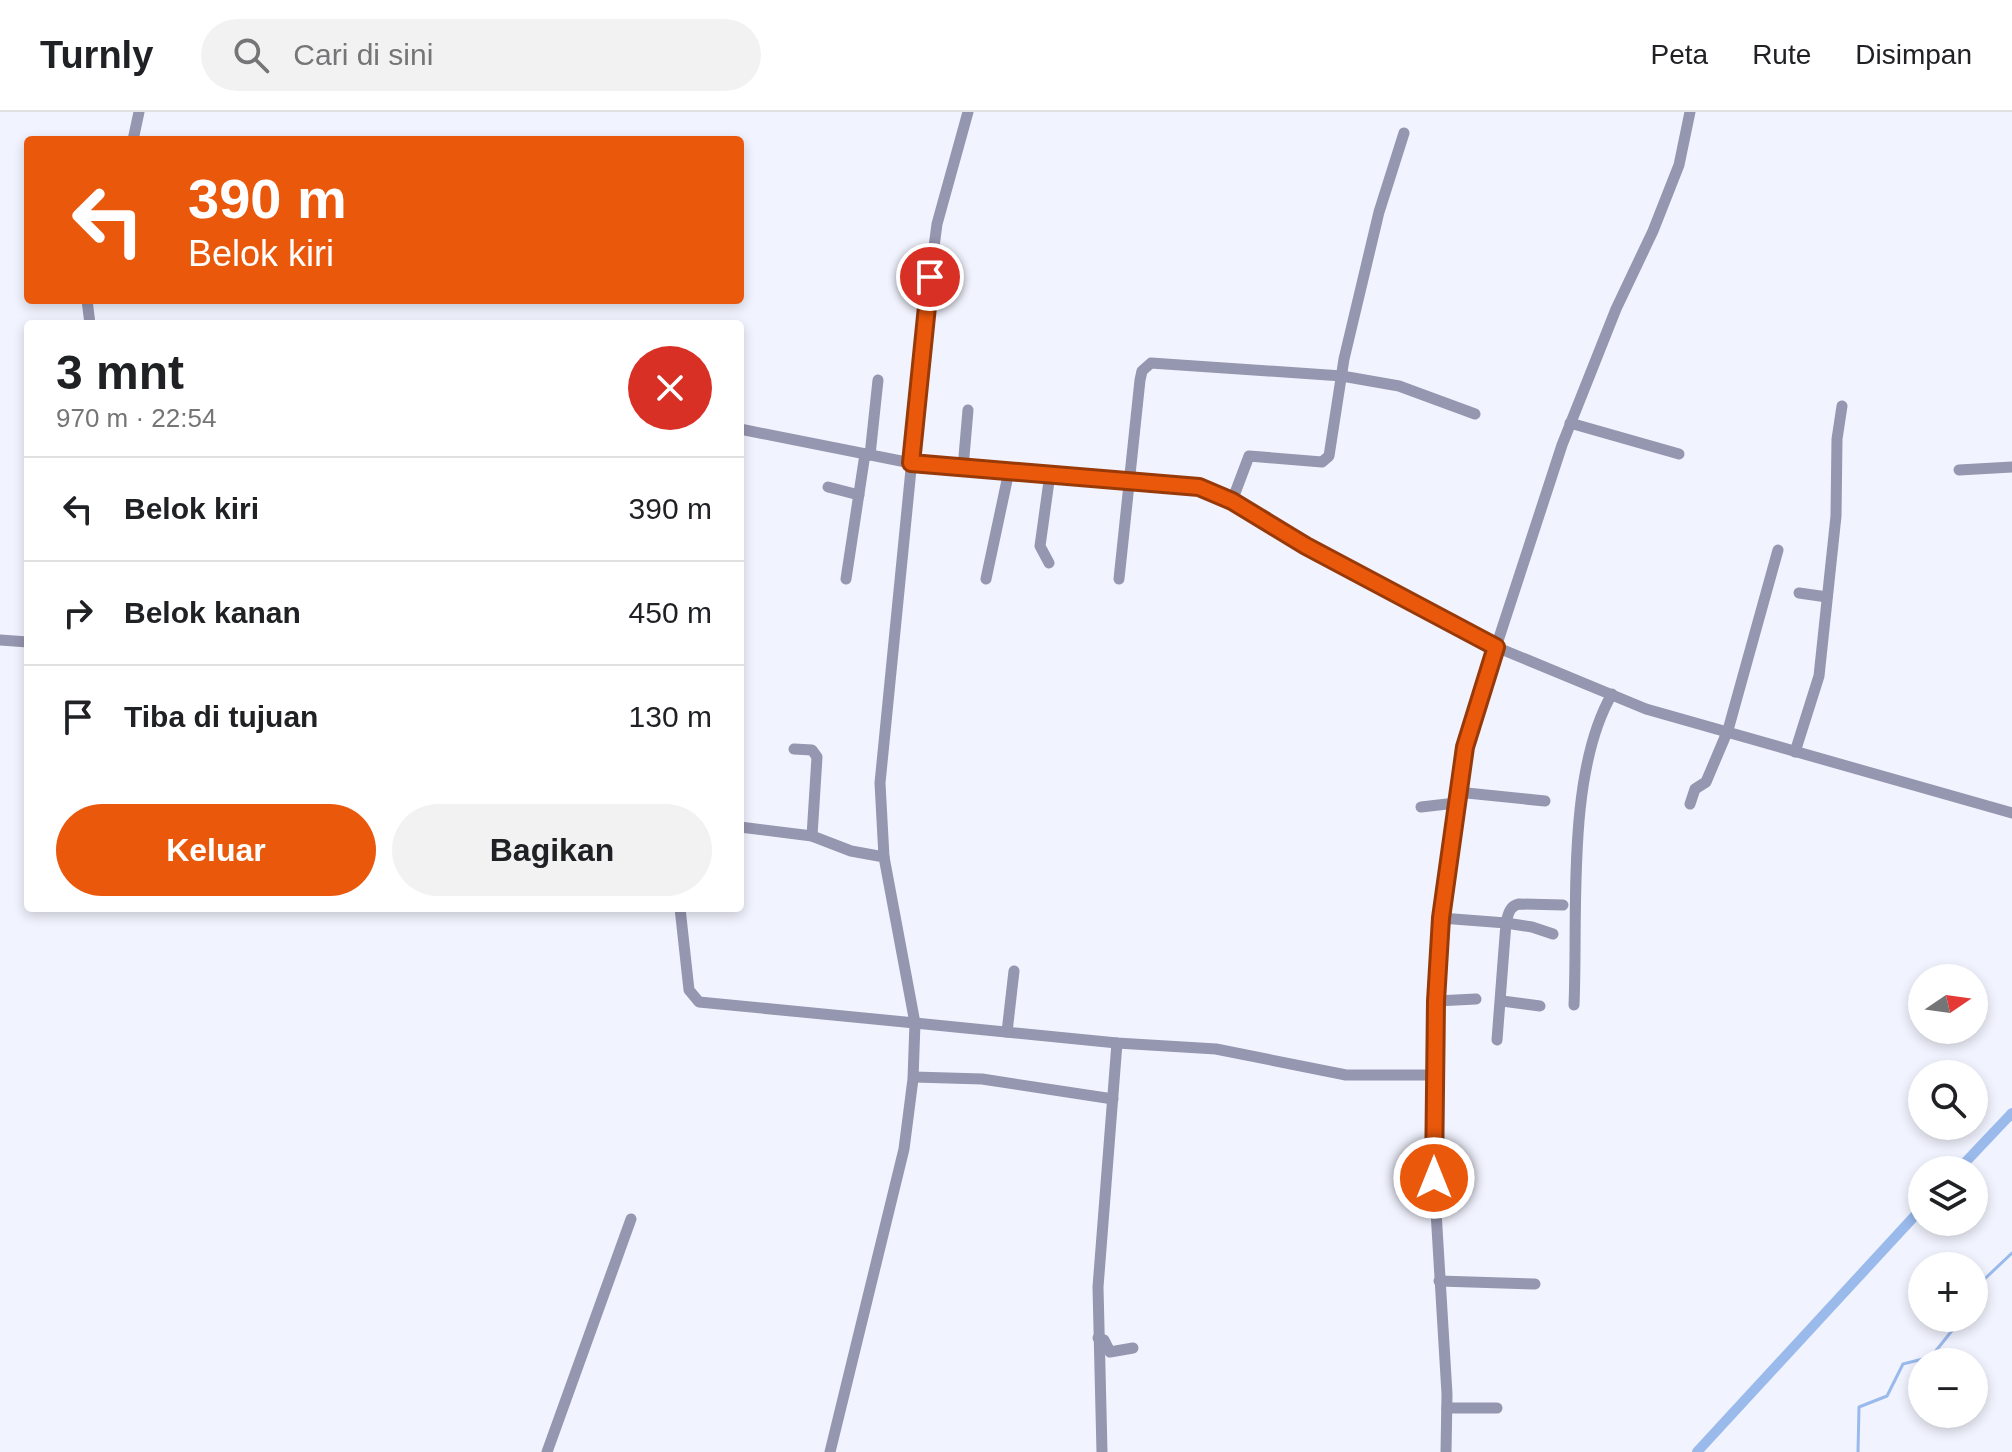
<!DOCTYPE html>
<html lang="id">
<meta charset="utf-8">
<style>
:root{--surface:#fff;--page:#f2f2f2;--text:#202124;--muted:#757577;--line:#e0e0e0;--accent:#ea580c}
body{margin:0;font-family:Helvetica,sans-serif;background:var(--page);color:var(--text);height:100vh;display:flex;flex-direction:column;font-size:30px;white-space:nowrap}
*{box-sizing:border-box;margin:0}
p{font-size:26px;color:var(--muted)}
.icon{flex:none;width:44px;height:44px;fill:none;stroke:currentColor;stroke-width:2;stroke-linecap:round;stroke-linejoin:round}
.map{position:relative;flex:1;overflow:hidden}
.panel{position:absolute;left:24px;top:208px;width:720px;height:592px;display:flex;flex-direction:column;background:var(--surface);border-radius:8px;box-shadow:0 4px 12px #0003}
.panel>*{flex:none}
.top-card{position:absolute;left:24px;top:24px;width:720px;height:168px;border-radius:8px;box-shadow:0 4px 12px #0003;background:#ea580c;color:#fff;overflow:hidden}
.needle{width:52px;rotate:77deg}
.buttons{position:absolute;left:1908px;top:852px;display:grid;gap:16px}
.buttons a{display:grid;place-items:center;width:80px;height:80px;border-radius:50%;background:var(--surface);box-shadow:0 4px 12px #0003;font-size:40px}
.pin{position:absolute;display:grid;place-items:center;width:68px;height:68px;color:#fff;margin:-34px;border:4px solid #fff;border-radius:50%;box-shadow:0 2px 8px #0007}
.me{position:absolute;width:88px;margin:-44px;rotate:0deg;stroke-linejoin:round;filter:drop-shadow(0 0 6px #0008)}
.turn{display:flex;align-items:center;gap:28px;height:168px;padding:0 32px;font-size:36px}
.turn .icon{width:104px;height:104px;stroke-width:2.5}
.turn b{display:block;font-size:56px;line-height:68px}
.round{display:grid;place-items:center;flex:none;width:84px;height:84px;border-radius:42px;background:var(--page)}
.overview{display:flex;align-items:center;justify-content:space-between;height:136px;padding:0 32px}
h1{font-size:48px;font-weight:700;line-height:60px}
.action{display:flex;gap:16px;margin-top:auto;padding:16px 32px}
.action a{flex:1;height:92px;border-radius:48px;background:var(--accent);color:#fff;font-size:32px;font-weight:700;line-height:92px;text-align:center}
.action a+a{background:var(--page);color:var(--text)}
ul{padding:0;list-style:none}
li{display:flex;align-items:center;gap:24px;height:104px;padding:0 32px;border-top:2px solid var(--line)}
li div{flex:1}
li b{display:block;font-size:30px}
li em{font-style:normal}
header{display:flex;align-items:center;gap:48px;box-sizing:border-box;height:112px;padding:0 40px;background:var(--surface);border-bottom:2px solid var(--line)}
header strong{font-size:38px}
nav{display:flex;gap:44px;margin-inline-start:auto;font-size:28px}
.search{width:560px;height:72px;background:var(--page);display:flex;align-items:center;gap:20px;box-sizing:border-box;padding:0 28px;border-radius:44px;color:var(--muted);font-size:30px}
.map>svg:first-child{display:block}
</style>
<header>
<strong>Turnly</strong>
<div class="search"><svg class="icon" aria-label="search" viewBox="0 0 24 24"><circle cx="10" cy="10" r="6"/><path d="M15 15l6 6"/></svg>Cari di sini</div>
<nav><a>Peta</a><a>Rute</a><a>Disimpan</a></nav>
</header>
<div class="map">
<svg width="2012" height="1340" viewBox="0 0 2012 1340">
<rect width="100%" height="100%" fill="#f1f3fe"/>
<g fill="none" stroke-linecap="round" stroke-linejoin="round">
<!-- stream -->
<g stroke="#9abaec" stroke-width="3">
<path d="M1974,1177L2012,1141"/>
<path d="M1858,1340L1859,1295L1887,1284L1903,1252L1931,1245L1962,1206"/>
</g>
<!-- canal -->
<g stroke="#9abaec" stroke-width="10">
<path d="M1958,1058L2012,1001"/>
<path d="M1697,1340L1922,1096"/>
</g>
<!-- minor -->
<g stroke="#9596af" stroke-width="11">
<path d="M133,28L139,0"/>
<path d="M87,188L90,212"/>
<path d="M1570,311L1679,342"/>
<path d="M740,317L911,351L1199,375L1232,389L1306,434L1496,535L1646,597L2012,701"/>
<path d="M870,343L878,268"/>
<path d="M963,356L968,298"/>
<path d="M1959,358L2012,355"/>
<path d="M828,375L859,383"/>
<path d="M1232,389L1249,344L1322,350L1329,344L1344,247L1379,100L1404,21"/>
<path d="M1049,451L1040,434L1050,362"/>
<path d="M846,467L865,342"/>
<path d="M986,467L1009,359"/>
<path d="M1119,467L1140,268L1142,259L1151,251L1342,264L1399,274L1475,302"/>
<path d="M1799,481L1827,485"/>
<path d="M0,528L28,530"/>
<path d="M794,637L812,638L817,645L812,724"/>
<path d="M1795,640L1819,564L1836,404L1837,327L1842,294"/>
<path d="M1457,680L1545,689"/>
<path d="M1690,692L1695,677L1706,670L1728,618L1778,438"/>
<path d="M1421,695L1456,691"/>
<path d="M740,715L812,724L851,739L884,745L915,911L1117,931L1216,937L1346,963H1434"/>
<path d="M884,745L880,671L930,165L937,112L968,0"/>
<path d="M680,796L689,878L699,890L915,911L913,967L904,1037L830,1340"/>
<path d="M1441,806L1506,811L1497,928"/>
<path d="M1553,822L1532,815L1506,811C1508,803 1509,794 1519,792L1563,793"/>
<path d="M1436,889L1476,887"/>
<path d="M1502,889L1540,894"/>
<path d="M1574,893C1578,801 1566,661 1612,582"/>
<path d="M1007,920L1014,859"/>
<path d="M914,965L982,967L1113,987"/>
<path d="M1439,1169L1535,1172"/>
<path d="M1098,1226L1104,1228L1110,1240L1133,1236"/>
<path d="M1447,1296H1497"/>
<path d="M547,1340L631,1107"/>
<path d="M1102,1340L1098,1175L1117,931"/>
<path d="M1446,1340L1447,1282L1434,1066L1436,889L1438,832L1460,659L1496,535L1562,333L1616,197L1653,119L1679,53L1690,0"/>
</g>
</g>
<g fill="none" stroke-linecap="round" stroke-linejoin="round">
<!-- route casing -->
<g stroke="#983908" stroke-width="20">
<path id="route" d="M930,165L911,351L1199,375L1232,389L1306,434L1496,535L1465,635L1441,806L1436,889L1434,1066"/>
</g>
<!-- route -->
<use href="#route" stroke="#ea580c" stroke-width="14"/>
</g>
</svg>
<div class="buttons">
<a><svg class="needle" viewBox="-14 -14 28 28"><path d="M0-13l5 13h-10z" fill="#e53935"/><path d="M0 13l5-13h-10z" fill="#757577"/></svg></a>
<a><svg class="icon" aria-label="search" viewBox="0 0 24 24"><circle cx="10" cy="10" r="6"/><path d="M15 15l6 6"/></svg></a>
<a><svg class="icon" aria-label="layers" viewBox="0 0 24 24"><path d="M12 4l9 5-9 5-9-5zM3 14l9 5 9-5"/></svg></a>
<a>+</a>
<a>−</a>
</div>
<div class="pin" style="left:930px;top:165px;background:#d93025"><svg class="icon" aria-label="arrive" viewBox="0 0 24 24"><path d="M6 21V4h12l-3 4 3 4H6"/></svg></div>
<svg class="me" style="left:1434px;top:1066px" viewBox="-20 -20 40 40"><circle r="17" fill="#ea580c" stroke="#fff" stroke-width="3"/><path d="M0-11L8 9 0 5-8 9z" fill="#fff"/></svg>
<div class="top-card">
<div class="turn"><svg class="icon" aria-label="left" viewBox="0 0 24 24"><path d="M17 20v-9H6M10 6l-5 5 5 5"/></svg><div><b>390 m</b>Belok kiri</div></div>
</div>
<section class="panel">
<div class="overview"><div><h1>3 mnt</h1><p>970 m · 22:54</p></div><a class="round" style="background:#d93025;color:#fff"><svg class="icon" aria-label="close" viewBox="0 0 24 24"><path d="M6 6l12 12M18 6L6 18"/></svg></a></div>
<ul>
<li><svg class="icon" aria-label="left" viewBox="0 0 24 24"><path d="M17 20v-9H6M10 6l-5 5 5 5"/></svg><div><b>Belok kiri</b></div><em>390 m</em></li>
<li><svg class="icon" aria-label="right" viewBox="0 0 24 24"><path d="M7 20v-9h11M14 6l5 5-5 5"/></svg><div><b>Belok kanan</b></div><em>450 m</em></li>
<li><svg class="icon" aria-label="arrive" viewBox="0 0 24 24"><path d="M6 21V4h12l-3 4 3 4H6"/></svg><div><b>Tiba di tujuan</b></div><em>130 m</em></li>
</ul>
<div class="action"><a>Keluar</a><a>Bagikan</a></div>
</section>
</div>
